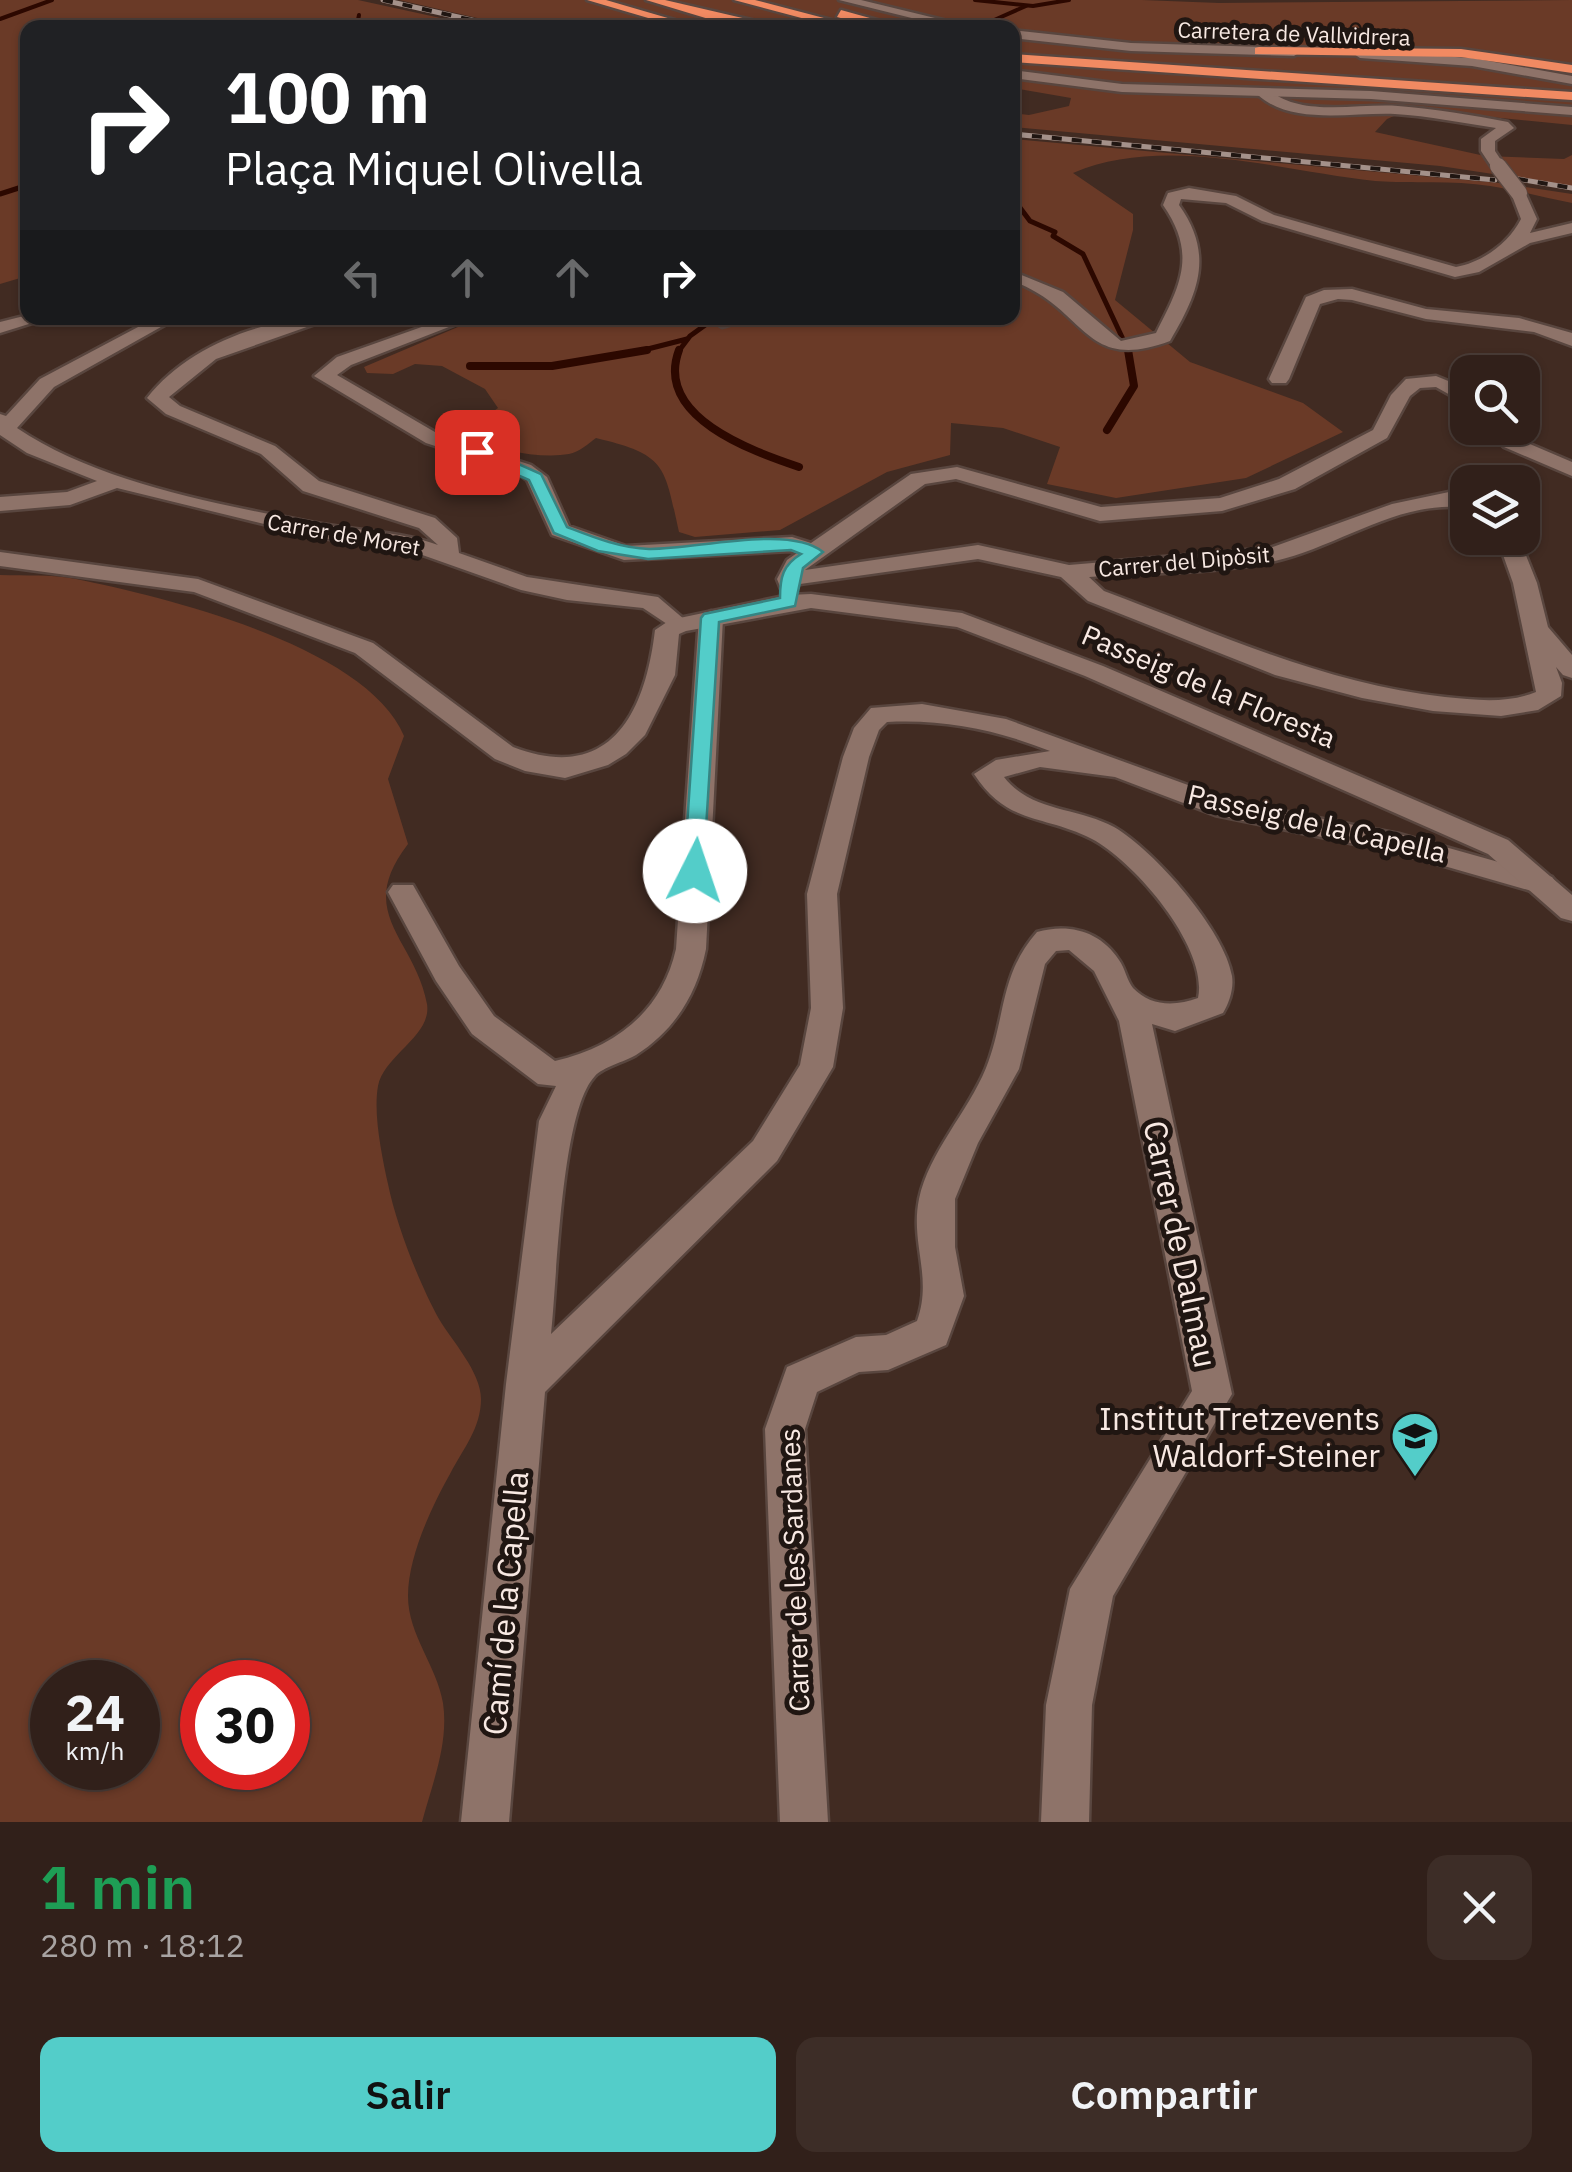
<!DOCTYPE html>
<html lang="es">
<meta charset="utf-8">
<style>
:root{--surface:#31201a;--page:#3d2d27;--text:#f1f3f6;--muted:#a8a3a2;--line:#4c3e39;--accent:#53cdc9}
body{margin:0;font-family:"IBM Plex Sans",sans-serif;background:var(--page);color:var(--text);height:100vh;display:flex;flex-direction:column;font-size:38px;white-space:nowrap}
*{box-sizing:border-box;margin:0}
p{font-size:32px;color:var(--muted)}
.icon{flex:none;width:55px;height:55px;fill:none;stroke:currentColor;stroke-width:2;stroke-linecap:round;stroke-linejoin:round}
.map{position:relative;height:1822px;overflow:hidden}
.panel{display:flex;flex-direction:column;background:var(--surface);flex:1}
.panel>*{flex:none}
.guide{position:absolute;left:20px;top:20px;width:1000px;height:305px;border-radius:20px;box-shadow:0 2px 8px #0004,0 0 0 2px var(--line);background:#202124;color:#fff;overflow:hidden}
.buttons{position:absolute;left:1450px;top:355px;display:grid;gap:20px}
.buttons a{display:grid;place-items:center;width:90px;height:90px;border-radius:20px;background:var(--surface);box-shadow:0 2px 8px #0004,0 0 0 2px var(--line);font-size:50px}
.speed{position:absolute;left:30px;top:1660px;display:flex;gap:20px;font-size:50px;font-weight:700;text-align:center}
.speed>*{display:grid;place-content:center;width:130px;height:130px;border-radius:50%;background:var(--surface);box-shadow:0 2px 8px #0004,0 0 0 2px var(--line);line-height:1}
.speed small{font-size:25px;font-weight:400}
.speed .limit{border:15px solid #d22;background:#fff;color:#111}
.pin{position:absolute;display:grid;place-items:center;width:85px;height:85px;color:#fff;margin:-42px;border-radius:20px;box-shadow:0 5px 15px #0006}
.me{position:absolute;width:110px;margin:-55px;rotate:4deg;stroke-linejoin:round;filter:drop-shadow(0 0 8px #0008)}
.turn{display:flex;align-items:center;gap:35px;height:210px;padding:0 40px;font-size:45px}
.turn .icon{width:130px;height:130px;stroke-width:2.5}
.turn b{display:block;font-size:70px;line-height:85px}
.lanes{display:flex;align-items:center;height:95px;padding:0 40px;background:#0003;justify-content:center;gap:50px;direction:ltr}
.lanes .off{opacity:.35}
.round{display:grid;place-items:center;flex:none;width:105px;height:105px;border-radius:20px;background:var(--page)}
.headline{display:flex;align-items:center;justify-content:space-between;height:170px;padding:0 40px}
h1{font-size:60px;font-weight:600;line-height:75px;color:#1e9e55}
.button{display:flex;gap:20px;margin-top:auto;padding:20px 40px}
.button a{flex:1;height:115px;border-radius:20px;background:var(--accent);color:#111;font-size:40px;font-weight:600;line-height:115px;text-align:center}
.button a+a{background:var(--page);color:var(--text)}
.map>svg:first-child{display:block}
</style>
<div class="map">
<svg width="1572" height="1822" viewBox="0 0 1572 1822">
<rect width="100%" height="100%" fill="#412b22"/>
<!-- green -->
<g fill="#6a3a27" fill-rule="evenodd">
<path d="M0,0H358L482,27L28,28L27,276L0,284Z"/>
<path d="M399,0H1142L1219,3L1572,0V125L1410,109L1387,119L1375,132L1485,156L1564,159L1572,155V186L1440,166L1013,127V113L1029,115L1069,106L1071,98L1013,88L1012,28H521Z"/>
<path d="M1013,139L1499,183L1572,194V203C1545,198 1517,190 1490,186C1452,180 1413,184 1375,181C1281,171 1163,134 1073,173L1133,214V230L1115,300L1190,362L1303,403L1343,432L1246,478L1116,498L1047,484L1060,447L1003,428L951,423L950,455L887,472L780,530L695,537L679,532C664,465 667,455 596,438C588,444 579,452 569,454C540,459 491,450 467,434L471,427L498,408L485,389L442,366L415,364L393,374L367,373L364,367L479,318H1012Z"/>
<path d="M0,575C25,576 52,574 76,579C165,597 367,646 404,736L388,779L408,844C354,914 415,938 427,1004C432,1036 384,1055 378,1086C373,1114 382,1156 388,1184C396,1224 419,1283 439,1319C452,1341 481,1372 481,1399C481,1428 463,1449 450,1474C431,1508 408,1557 408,1596C408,1635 437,1666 443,1703C449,1744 432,1784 422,1822H0ZM52,1682H138V1768H52ZM202,1682H288V1768H202Z"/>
</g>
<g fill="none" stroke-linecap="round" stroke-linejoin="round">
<!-- stream-far2 -->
<g stroke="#2c0800" stroke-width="4">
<path d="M975,0L1033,6L1069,0"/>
<path d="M0,19L52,0"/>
<path d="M992,21L1026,6"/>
<path d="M341,28L358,20L359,15"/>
</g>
<!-- stream-far1 -->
<g stroke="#2c0800" stroke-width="5">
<path d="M0,194L28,185"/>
<path d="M1012,197L1030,221L1055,232L1053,236L1083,254L1129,352"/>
<path d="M636,352L687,339"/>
<path d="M678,352L690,336L715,318"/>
</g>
<!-- stream -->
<g stroke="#2c0800" stroke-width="8">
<path d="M679,350C654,417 752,451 799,467"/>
<path d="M470,366H552L647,350"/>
<path d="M1107,430L1134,386L1128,350"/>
</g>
<!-- street casing -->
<g stroke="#59463f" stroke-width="5">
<g id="street">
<path d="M1258,89H1268C1300,118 1358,103 1398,106C1434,109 1473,115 1508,122L1514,128L1495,141V151L1505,166L1493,169L1481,151V139L1496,128C1463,123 1429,116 1395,114C1353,112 1292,126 1258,95Z"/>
<path d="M1189,188L1236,196L1274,215L1456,267C1483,262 1509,243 1521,219L1511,193L1514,190H1524L1537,219L1530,233L1572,223V233L1530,243L1479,272L1455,277L1262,221L1226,203L1181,199L1179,205C1214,254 1199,292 1170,341C1082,374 1087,307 1012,281V271L1063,292L1121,341L1156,333C1181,284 1197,254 1163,205L1168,193Z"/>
<path d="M1352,289L1426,309L1519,318L1572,333V346L1534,332L1426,319L1352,300L1338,299L1320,304L1289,379L1286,383H1272L1269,379L1306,297L1324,290Z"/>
<path d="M28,315L48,318L0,333V322Z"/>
<path d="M155,318H177L54,387L17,428C98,483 221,505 316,523C356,531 399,531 438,545L419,528L303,491L261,454L166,414L147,398C186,348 261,318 324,318L321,322L216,359L169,397L180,406L275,446L319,481L435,518L457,538L459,553L527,577L658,597L691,625L679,632L643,608L567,600L521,590L414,552L317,537L117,488L70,505L0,511V497L67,492L97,481L27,453L0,435V414L6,416L40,379Z"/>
<path d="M447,318H472L351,365L337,375L440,435L531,465L547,477L569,526L626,546L792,537L811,543L911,474L957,467L1101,507L1220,498L1279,479L1373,430L1391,395L1406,379L1436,376L1468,389V405L1436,387L1420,388L1410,396L1387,438L1295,489L1222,511L1100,521L956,479L925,484L805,570L978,545L1069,565L1270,548L1392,504L1449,492L1468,495V508C1401,498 1338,547 1275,561C1215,574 1149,572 1089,577L1104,591C1217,633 1324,684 1445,697C1475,700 1507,704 1536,692L1513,583L1497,538H1519L1537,583L1548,627L1572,655V678L1563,675L1556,667L1562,683L1561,696L1538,710L1501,716L1433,711L1362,698L1275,675L1088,601L1061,577L978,559L800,584L789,591L781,589L777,579L787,560L797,553L790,551L624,560L552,535L527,480L517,473L426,443L314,376L337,357Z"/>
<path d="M708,318H753L722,327Z"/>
<path d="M1484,428H1506L1518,439L1572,462V476L1504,447Z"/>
<path d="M711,611L723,618L706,949C697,994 675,1030 636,1055C624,1062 603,1067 595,1076C561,1111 557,1280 551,1334L753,1141L800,1065L811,1008L807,894L843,757L854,728L871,708L922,704L1006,719L1232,801L1399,834L1552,877L1557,884L1552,891L1542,894L1399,853L1215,815L1115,777L1040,767L1004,777C1031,812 1078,807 1114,827C1154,850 1225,931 1232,976C1234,989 1229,1003 1223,1013L1175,1031L1152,1024L1232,1394L1113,1596L1092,1705L1089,1822H1041L1046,1705L1070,1589L1192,1391L1119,1021L1094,971L1069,950L1056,951L1045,964L1019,1069L978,1143L955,1199V1247L964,1296L946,1345L888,1370L859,1372L817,1392L805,1429L828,1822H780L765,1429L787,1367L856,1337L886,1335L917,1321C933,1277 910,1243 919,1199C929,1152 968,1112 986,1068C1006,1018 999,975 1037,932C1069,923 1100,931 1119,960C1125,968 1127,981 1133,988C1151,1007 1176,1006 1198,998C1209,948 1134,861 1092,839C1044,814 1008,826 974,774L996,760L1050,751C997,730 945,719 887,722L879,730L869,757L837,894L843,1008L833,1067L777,1161L545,1392L509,1822H461L506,1384L539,1121L556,1086L538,1084L472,1034L436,981L388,892L393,885H413L459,966L494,1016L555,1061C616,1047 662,1011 676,949L699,618Z"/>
</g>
</g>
<!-- secondary casing -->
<g stroke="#59463f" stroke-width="5">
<g id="secondary">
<path d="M839,0H861L976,28H952Z"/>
<path d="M1012,30L1131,43L1294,48L1300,52L1294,56L1131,51L1012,38Z"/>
<path d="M1355,51L1472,58L1572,76V84L1472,66L1360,58L1354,54Z"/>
<path d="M1012,70L1122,84L1371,91L1572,107V115L1371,99L1122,92L1012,78Z"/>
<path d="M0,552L198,579L373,643L513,747C610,784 645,714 655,630L670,620L789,595L811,594L962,613L1103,666L1508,840L1572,895V921L1561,918L1488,854L1085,676L957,627L811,608L686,631L679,634L675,675L645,735L626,754L608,765L565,778L525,771L495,759L355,653L194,592L0,566Z"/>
</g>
</g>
<!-- highway casing -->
<g stroke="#59463f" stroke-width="5">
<g id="highway">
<path d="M587,0H606L678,21L672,25Z"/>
<path d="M646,0H665L786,28L722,23Z"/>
<path d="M734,0H755L862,28H839Z"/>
<path d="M841,10L895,25L897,28H876L837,17Z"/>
<path d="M1259,47L1461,49L1572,65V73L1461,57L1255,54V48Z"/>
<path d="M1012,54L1572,92V100L1012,62Z"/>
</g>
</g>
<!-- street -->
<use href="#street" fill="#8e7369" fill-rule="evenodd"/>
<!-- secondary -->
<use href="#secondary" fill="#8e7369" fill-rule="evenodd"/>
<!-- highway -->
<use href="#highway" fill="#f18a62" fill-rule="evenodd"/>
<!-- rail casing -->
<g stroke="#a4918a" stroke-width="5">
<g id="rail">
<path d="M383,0L507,28"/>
<path d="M1012,134L1495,180"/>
<path d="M1518,179L1572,188"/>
</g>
</g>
<!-- rail -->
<use href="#rail" stroke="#201612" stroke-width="4" stroke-dasharray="10" stroke-linecap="butt"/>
<!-- street-bridge casing -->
<g stroke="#59463f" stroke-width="19" stroke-linecap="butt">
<path id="street-bridge" d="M1498,166L1519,193"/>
</g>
<!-- street-bridge -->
<use href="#street-bridge" stroke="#8e7369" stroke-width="16"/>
</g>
<!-- route -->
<path fill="#53cdc9" stroke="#368583" stroke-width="2.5" d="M471,448H482L541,474L567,527C593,537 620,548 649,549C693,550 789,524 823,552L803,568L795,606L719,622L703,876H687L684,871L701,618L704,614L780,598C780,577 783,565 801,554L791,550L648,559L598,551L554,533L529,480L471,455Z"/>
<!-- icons -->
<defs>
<g id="school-pin" transform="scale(2.5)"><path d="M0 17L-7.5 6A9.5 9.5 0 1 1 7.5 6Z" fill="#53cdc9" stroke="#201612"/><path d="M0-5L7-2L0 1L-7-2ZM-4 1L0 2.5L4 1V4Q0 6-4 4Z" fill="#111"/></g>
</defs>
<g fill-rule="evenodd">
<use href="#school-pin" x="1415" y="1436"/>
</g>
<g text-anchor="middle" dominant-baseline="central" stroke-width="10" stroke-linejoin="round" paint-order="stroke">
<!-- far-street labels -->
<g font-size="22" fill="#f8e9e3" stroke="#201612">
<text transform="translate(1294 33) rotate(2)">Carretera de Vallvidrera</text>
<text transform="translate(344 534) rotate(10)">Carrer de Moret</text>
<text transform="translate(1184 561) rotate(-5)">Carrer del Dipòsit</text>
</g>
<!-- street labels -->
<g font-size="28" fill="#f8e9e3" stroke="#201612">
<text transform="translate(1209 686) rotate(23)">Passeig de la Floresta</text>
<text transform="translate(1317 823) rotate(13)">Passeig de la Capella</text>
<text transform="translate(794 1570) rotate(-92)">Carrer de les Sardanes</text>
</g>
<!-- near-street labels -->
<g font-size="32" fill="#f8e9e3" stroke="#201612">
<text transform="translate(1181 1244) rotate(78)">Carrer de Dalmau</text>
<text transform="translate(505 1603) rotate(-85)">Camí de la Capella</text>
</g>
<!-- near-poi labels -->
<g font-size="32" fill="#f8e9e3" stroke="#201612" text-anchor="end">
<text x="1380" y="1418">Institut Tretzevents<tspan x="1380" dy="37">Waldorf-Steiner</tspan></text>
</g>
</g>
</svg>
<div class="buttons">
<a><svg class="icon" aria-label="search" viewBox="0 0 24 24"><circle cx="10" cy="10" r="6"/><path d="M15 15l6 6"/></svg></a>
<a><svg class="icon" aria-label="layers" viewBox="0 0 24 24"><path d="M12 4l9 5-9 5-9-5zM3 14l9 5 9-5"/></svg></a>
</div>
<div class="speed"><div>24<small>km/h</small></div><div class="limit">30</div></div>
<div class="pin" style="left:477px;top:452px;background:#d93025"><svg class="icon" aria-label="arrive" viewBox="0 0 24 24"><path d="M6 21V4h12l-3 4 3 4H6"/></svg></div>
<svg class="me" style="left:695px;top:871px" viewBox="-20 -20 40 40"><circle r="19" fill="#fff"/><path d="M0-13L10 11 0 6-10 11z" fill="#53cdc9"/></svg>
<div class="guide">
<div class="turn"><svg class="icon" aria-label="right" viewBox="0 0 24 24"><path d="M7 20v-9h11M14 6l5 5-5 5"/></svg><div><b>100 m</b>Plaça Miquel Olivella</div></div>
<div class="lanes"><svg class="icon off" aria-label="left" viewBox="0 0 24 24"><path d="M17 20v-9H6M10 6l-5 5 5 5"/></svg><svg class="icon off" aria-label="ahead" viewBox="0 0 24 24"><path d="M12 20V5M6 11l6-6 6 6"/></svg><svg class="icon off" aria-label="ahead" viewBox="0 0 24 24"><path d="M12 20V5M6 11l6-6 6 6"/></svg><svg class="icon" aria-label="right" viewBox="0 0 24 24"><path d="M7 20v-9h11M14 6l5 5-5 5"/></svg></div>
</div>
</div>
<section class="panel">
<div class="headline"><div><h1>1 min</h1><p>280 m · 18:12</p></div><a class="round"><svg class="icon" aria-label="close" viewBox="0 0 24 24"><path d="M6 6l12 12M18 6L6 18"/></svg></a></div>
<div class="button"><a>Salir</a><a>Compartir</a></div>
</section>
